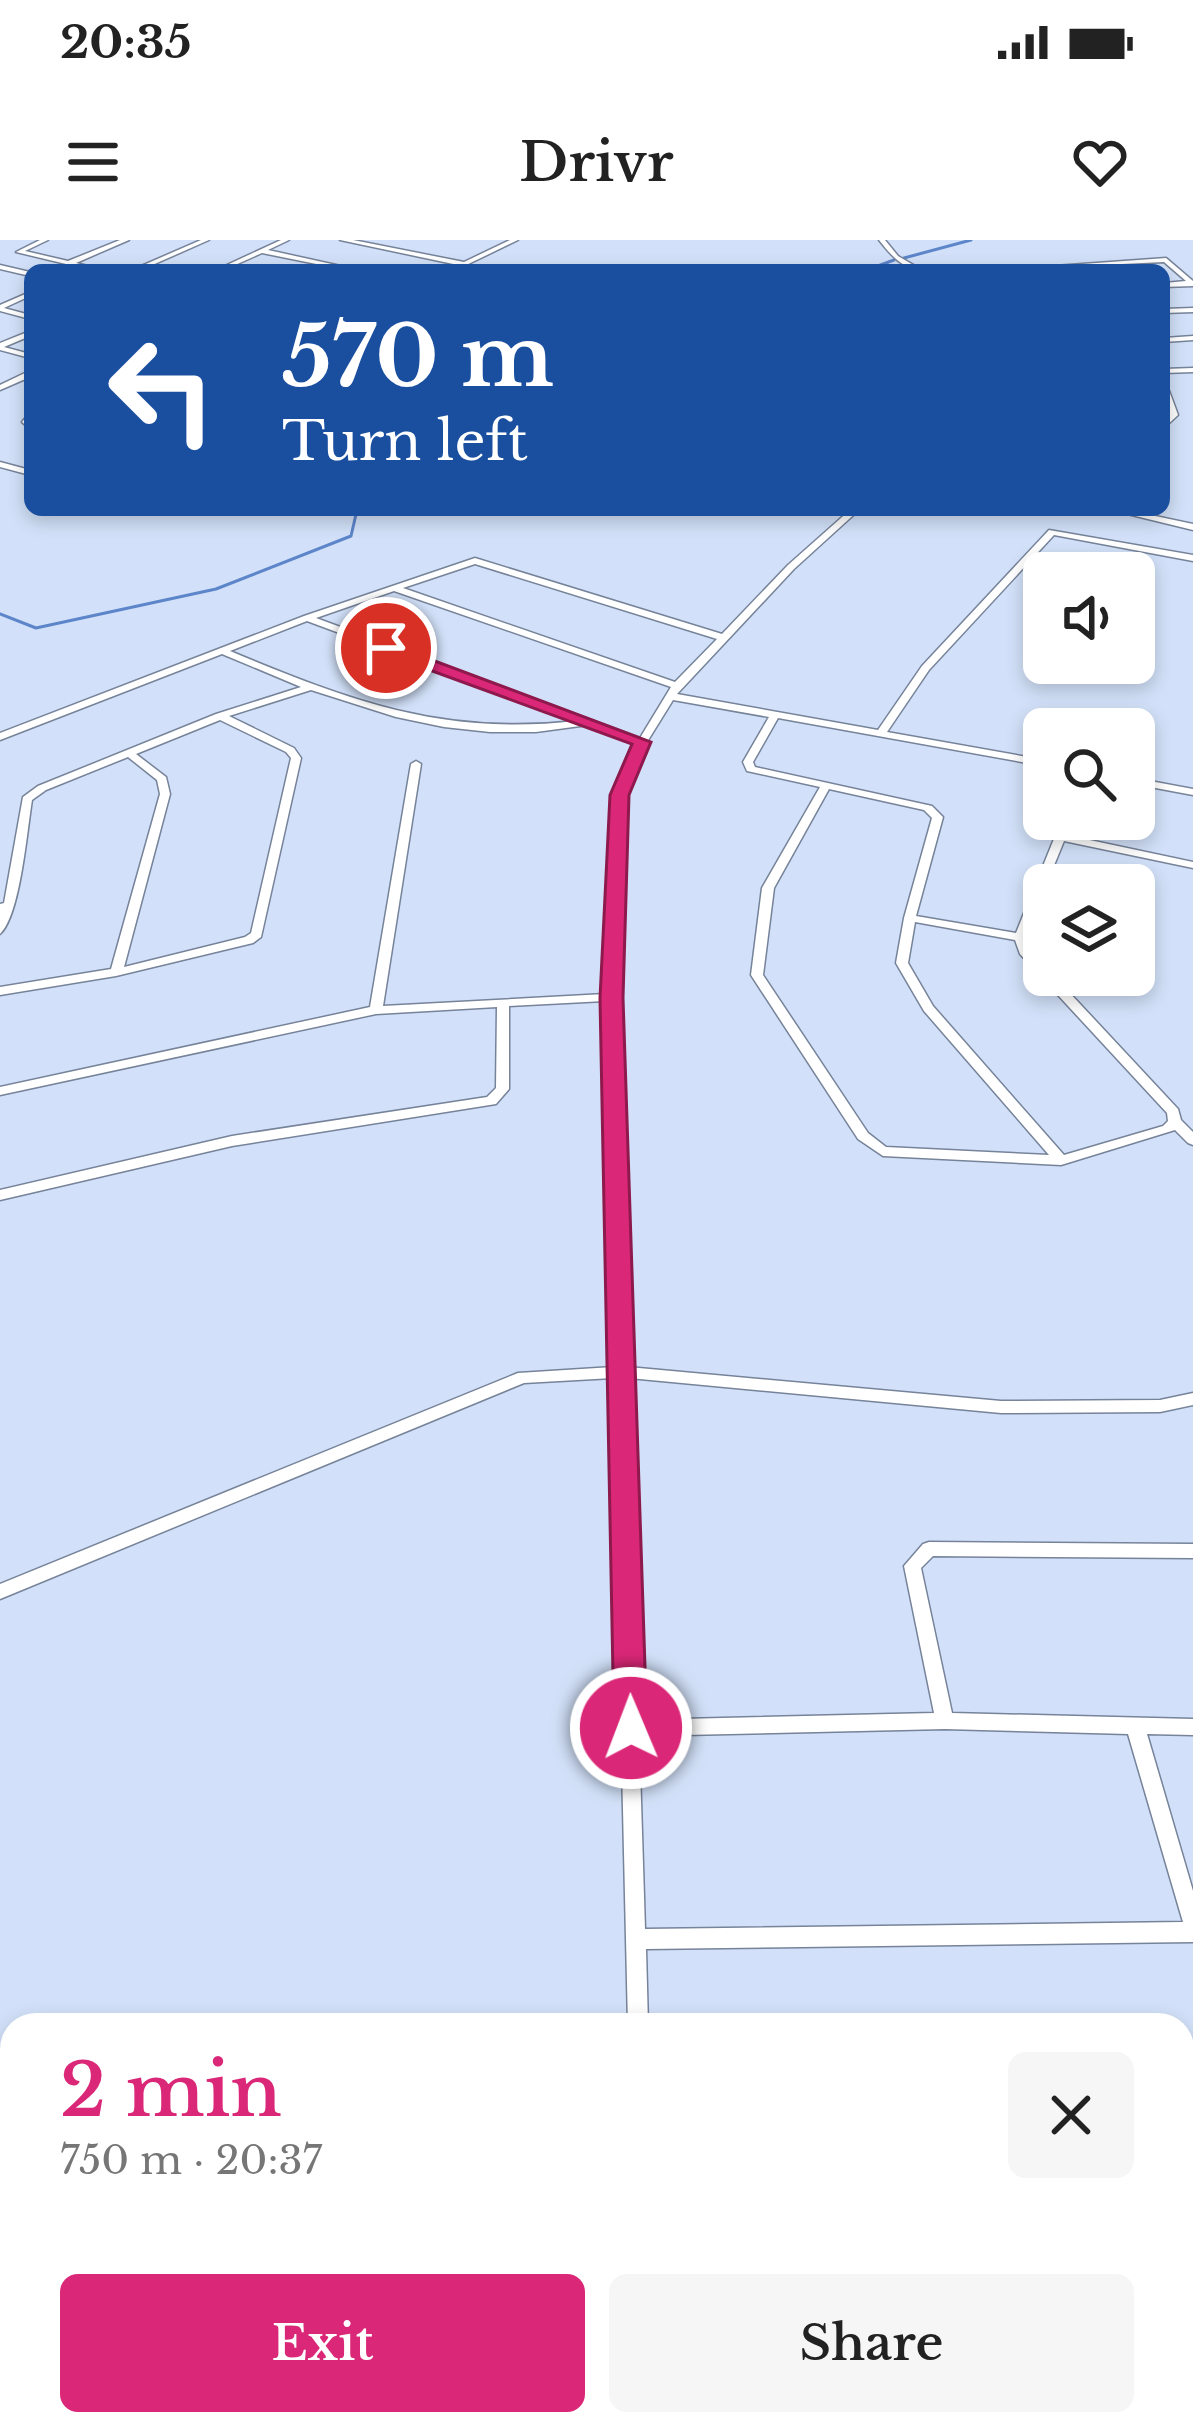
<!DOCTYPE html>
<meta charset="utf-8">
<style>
:root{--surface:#fff;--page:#f6f6f6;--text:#222;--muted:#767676;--accent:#db2777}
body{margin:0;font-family:"Libre Baskerville",serif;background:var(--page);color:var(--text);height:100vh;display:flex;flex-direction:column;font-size:45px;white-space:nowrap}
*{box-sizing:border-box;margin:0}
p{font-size:39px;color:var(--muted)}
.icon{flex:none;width:66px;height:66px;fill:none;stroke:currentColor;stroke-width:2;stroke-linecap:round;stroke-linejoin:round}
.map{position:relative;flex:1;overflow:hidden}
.drawer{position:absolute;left:0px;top:1773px;width:1194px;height:423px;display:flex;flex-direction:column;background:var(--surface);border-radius:36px 36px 0 0;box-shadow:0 6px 18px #0003}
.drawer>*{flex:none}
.banner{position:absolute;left:24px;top:24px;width:1146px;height:252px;border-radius:18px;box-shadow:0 6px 18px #0003;background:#1a4fa0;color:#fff;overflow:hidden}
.controls{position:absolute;left:1023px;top:312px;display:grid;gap:24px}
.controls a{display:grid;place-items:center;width:132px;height:132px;border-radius:18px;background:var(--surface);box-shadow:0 6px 18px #0003;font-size:60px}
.pin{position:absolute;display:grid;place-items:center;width:102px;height:102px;color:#fff;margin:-51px;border:6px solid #fff;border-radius:50%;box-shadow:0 3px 12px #0007}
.me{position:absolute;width:132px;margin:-66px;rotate:359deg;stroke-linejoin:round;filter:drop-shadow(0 0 9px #0008)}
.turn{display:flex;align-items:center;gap:42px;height:252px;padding:0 60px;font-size:54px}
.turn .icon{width:156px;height:156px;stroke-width:2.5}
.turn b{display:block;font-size:84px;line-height:102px}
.round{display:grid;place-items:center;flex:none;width:126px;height:126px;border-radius:18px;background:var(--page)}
.summary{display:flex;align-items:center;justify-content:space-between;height:204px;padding:0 60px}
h1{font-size:72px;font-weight:600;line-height:90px;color:var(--accent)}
.button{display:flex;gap:24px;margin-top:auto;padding:24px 60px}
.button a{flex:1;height:138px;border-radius:18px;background:var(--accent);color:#fff;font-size:48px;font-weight:600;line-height:138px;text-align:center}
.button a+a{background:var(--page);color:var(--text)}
.status{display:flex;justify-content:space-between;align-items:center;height:84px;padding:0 60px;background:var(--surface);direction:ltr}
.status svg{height:33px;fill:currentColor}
header{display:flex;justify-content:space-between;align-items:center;height:156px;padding:0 60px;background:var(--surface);font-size:54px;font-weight:600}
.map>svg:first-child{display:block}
</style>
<div class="status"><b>20:35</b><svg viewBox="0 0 49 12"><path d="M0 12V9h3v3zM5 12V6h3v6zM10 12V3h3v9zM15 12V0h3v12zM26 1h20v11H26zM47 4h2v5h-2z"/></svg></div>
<header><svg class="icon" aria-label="menu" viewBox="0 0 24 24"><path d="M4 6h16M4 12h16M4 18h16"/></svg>Drivr<svg class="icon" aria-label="heart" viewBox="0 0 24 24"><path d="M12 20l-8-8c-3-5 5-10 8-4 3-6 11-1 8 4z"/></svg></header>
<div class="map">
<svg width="1193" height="2195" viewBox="0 0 1193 2195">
<rect width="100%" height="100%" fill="#d2e1f9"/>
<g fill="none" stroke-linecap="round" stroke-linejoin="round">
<!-- stream -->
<g stroke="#5d85c9" stroke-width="3">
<path d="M904,18L971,0"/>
<path d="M867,30L894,20"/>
<path d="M0,374L36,388L216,349L351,296L357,270"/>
</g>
<!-- street casing -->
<g stroke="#768399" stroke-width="3">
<g id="street">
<path d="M40,0H48L25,11L68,21L120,0H129L76,23L103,30H91L16,12Z"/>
<path d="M201,0H209L141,30H132Z"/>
<path d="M281,0H289L268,10L359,30H346L262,13L224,30H216Z"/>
<path d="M340,0H353L464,22L510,0H518L458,29L455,27L458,25Z"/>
<path d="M879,0H885L898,16L922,30C903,30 890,14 879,0Z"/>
<path d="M1166,18L1193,41V46L1164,47V43L1186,41L1164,22L997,30Z"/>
<path d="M0,25L30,32V36L0,29Z"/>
<path d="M30,52V56L4,68L30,75V79L0,71V65Z"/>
<path d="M1193,68V72L1164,73V69Z"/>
<path d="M30,91V96L4,107L30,114V118L0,110V103Z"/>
<path d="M1193,96V100L1164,102V98Z"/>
<path d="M1193,128V132L1164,133V129Z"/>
<path d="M27,132H30V137L0,150V145Z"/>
<path d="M1164,146L1168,148L1178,175L1164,188V181L1170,175L1164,158Z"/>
<path d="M27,176H30V189L22,182Z"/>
<path d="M0,222L30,230V235L0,227Z"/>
<path d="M850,270H859L794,329L677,454L878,490L922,426L1049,290L1193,315V321L1054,295L929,430L887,492L1044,520V526L778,478L753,522L755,527L932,566L943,577L916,676L1016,693L1062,579H1072L1066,595L1193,622V628L1064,601L1046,645H1044V651L1026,697L1030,710L1044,726V735H1053L1178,869L1181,880L1193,892V905L1188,903L1175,890L1061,925L883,916L858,899L751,735L762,648L820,547L747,531L743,522L769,477L673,460L647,502L625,555L617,757L628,1127L1001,1161L1160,1160L1193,1153V1165L1160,1172L1001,1173L629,1138L639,1480L934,1473L904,1326L923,1304L929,1302L1193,1304V1318L933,1316L921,1328L952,1473L1193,1479V1495L1147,1494L1193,1651V1702L646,1709L648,1785H628L613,1138L524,1143L0,1359V1344L518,1133L613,1127L605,761L509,766V849L496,864L232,906L0,960V950L232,896L487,857L496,848L497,767L376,774L0,855V847L370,767L411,524L416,521L421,524L383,766L605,754L615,555L636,503L588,485L536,492H490L444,487L396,477L311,450L229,476L294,508L301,518L261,697L253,703L116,736L0,755V747L111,729L160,554L157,540L128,517L46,550L32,560C27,591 20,676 0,694V664L4,663L23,557L38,546L216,474L301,447L222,414L0,500V493L304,376L475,318L722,394L788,325ZM475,324L717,399L675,442L403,348ZM394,351L671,447L640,498L316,378ZM307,381L576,481C443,496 350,461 230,411ZM220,480L286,512L291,518L251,693L245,697L124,727L170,554L166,537L136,514ZM829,549L924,570L932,578L904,678L896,723L924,771L1049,915L886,907L868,893L763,735L774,648ZM915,682L1015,700L1020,714L1167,873L1168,881L1163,886L1064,915L933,766L908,723ZM945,1489L1128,1494L1183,1682L645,1689L639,1496Z"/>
<path d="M1111,270H1127L1193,284V290Z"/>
<path d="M1134,538L1193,549V555L1134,544Z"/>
<rect x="1182" y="1920" width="11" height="22"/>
<path d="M620,2184H644L643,2195H619Z"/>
<path d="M733,2184H763L769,2195H740Z"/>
</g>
</g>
<!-- street -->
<use href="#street" fill="#fff" fill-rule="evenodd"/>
</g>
<!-- route -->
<path fill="#db2777" stroke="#8e194d" stroke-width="3" d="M380,405H392L651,502L629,555L623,758L647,1488L642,1499L631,1503L619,1499L614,1488L600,758L610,555L632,504L380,412Z"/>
</svg>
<div class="controls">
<a><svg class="icon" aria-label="sound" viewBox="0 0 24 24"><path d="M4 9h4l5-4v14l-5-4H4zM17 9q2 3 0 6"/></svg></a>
<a><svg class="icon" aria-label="search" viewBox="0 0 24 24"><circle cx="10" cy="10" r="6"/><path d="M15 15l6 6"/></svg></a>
<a><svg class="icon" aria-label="layers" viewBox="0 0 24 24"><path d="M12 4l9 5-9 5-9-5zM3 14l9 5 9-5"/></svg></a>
</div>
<div class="pin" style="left:386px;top:408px;background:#d93025"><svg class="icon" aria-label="arrive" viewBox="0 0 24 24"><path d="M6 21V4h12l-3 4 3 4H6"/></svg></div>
<svg class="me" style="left:631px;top:1488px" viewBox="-20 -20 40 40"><circle r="17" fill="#db2777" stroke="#fff" stroke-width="3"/><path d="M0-11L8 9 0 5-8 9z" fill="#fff"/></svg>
<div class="banner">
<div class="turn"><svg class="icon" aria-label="left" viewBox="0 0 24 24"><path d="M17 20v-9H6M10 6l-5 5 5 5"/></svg><div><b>570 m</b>Turn left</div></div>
</div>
<section class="drawer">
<div class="summary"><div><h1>2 min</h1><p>750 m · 20:37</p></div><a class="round"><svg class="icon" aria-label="close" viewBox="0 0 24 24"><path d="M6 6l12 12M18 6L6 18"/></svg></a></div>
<div class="button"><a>Exit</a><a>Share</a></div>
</section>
</div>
